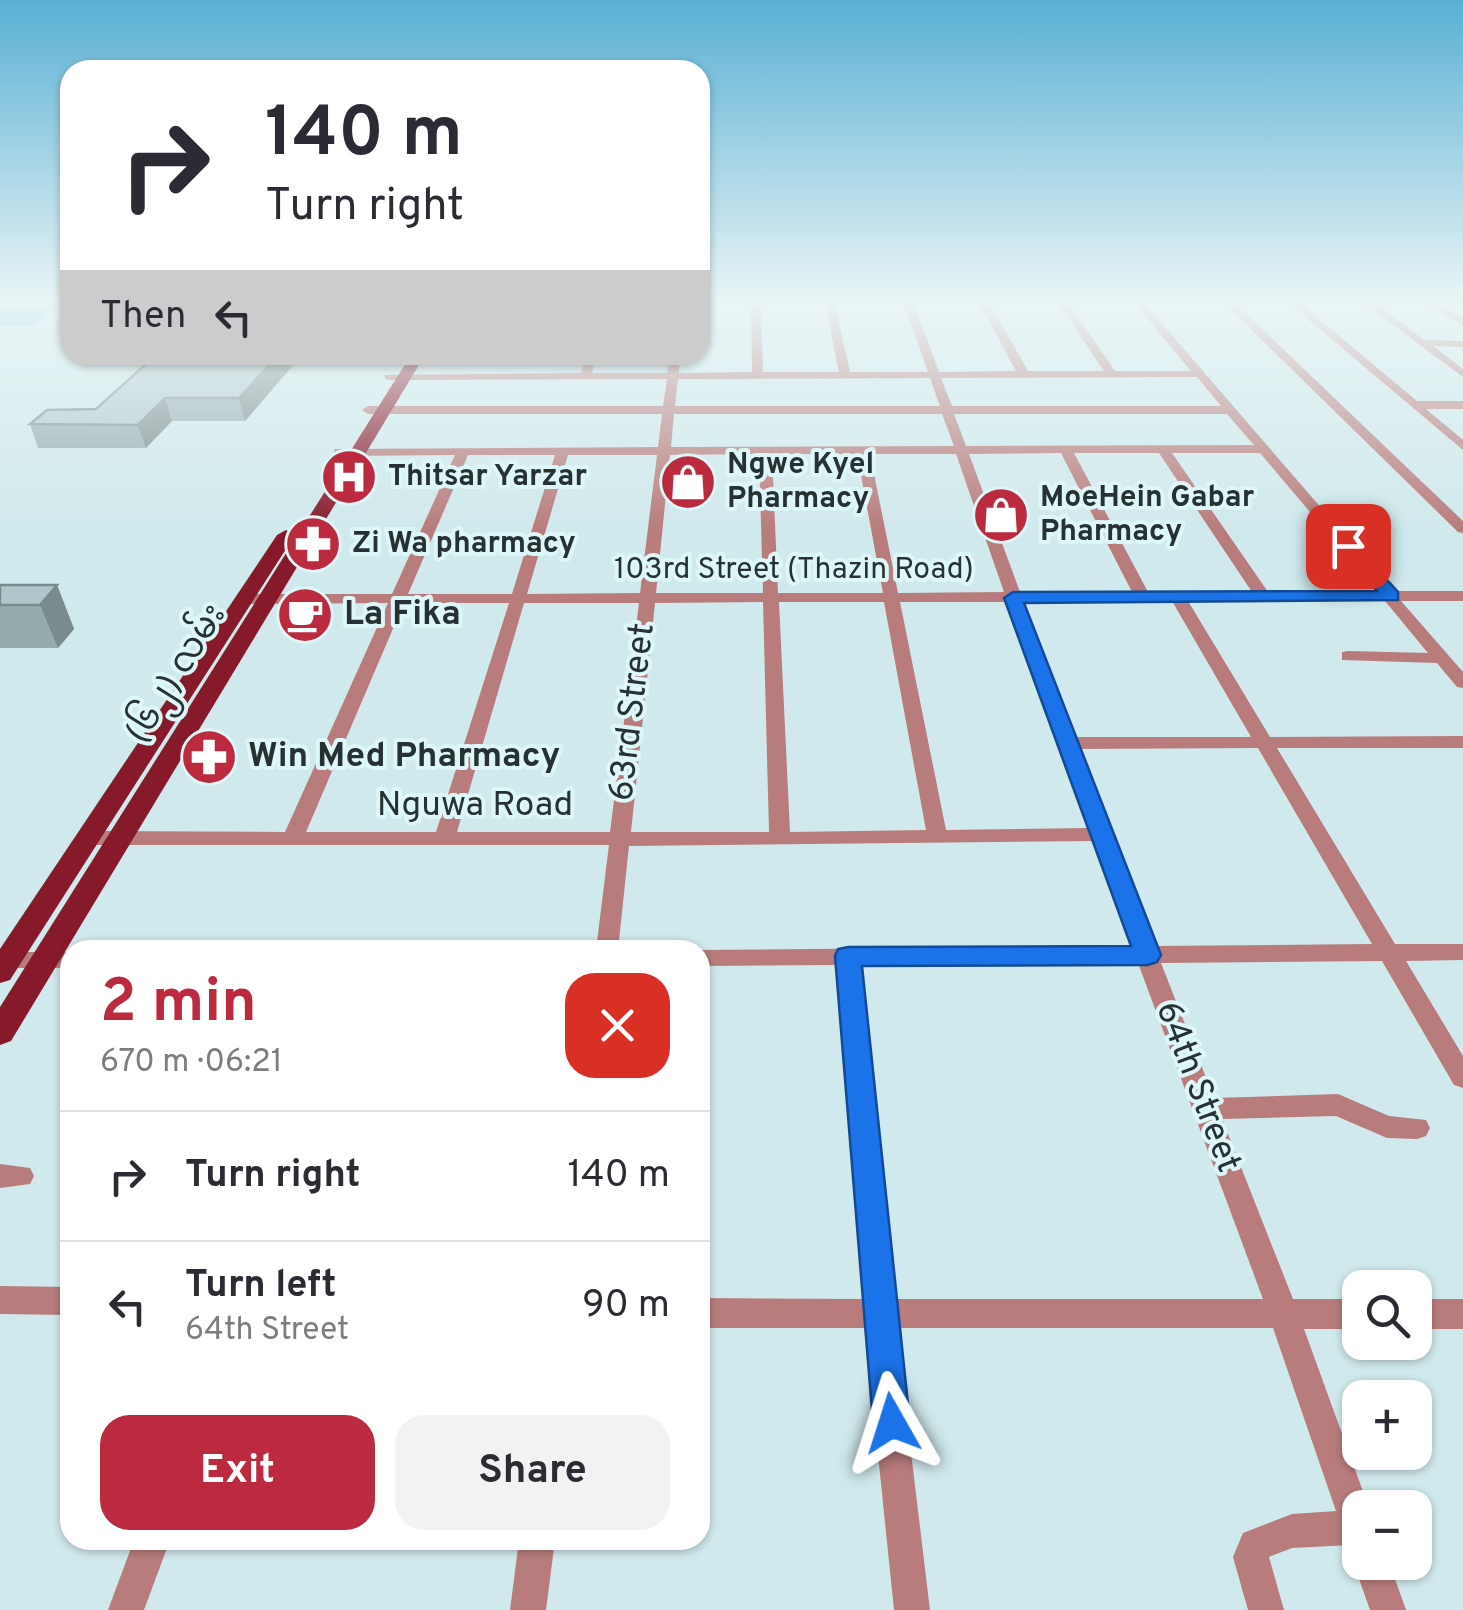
<!DOCTYPE html>
<meta charset="utf-8">
<style>
:root{--surface:#fff;--page:#f2f2f3;--text:#2b2b33;--muted:#7c7c81;--line:#e1e1e2;--accent:#bb2a3f}
body{margin:0;font-family:Overpass,"Noto Sans Myanmar",sans-serif;background:var(--page);color:var(--text);height:100vh;display:flex;flex-direction:column;font-size:38px;white-space:nowrap}
*{box-sizing:border-box;margin:0}
p{font-size:32px;color:var(--muted)}
.icon{flex:none;width:55px;height:55px;fill:none;stroke:currentColor;stroke-width:2;stroke-linecap:round;stroke-linejoin:round}
.map{position:relative;flex:1;overflow:hidden}
.details{position:absolute;left:60px;top:940px;width:650px;height:610px;display:flex;flex-direction:column;background:var(--surface);border-radius:30px;box-shadow:0 2px 8px #0004}
.details>*{flex:none}
.top-card{position:absolute;left:60px;top:60px;width:650px;height:305px;border-radius:30px;box-shadow:0 2px 8px #0004;background:#fff;color:var(--text);overflow:hidden}
.controls{position:absolute;left:1342px;top:1270px;display:grid;gap:20px}
.controls a{display:grid;place-items:center;width:90px;height:90px;border-radius:20px;background:var(--surface);box-shadow:0 2px 8px #0004;font-size:50px}
.pin{position:absolute;display:grid;place-items:center;width:85px;height:85px;color:#fff;margin:-42px;border-radius:20px;box-shadow:0 5px 15px #0006}
.me{position:absolute;width:110px;margin:-55px;rotate:354deg;stroke-linejoin:round;filter:drop-shadow(0 0 8px #0008)}
.turn{display:flex;align-items:center;gap:35px;height:210px;padding:0 40px;font-size:45px}
.turn .icon{width:130px;height:130px;stroke-width:2.5}
.turn b{display:block;font-size:70px;line-height:85px}
.then{display:flex;align-items:center;height:95px;padding:0 40px;background:#0003;gap:20px;font-size:38px}
.round{display:grid;place-items:center;flex:none;width:105px;height:105px;border-radius:30px;background:var(--page)}
.headline{display:flex;align-items:center;justify-content:space-between;height:170px;padding:0 40px}
h1{font-size:60px;font-weight:700;line-height:75px;color:var(--accent)}
.button{display:flex;gap:20px;margin-top:auto;padding:20px 40px}
.button a{flex:1;height:115px;border-radius:30px;background:var(--accent);color:#fff;font-size:40px;font-weight:700;line-height:115px;text-align:center}
.button a+a{background:var(--page);color:var(--text)}
ul{padding:0;list-style:none}
li{display:flex;align-items:center;gap:30px;height:130px;padding:0 40px;border-top:2px solid var(--line)}
li div{flex:1}
li b{display:block;font-size:38px}
li em{font-style:normal}
.map>svg:first-child{display:block}
</style>
<div class="map">
<svg width="1463" height="1610" viewBox="0 0 1463 1610">
<rect width="100%" height="100%" fill="#d0e9ec"/>
<!-- green -->
<path fill="#5ac8d3" d="M0,304H64L32,326L0,325Z"/>
<g fill="none" stroke-linecap="round" stroke-linejoin="round">
<!-- minor -->
<g fill="#b87c7c" fill-rule="evenodd">
<path d="M751,304H761L763,372H839L825,304H835L850,372H928L904,304H914L939,372L1016,371L980,304H990L1028,371H1104L1059,304H1069L1115,371H1191L1135,304H1145L1393,591H1463V601H1401L1463,672V688L1457,687L1437,663L1342,660V652L1348,651L1428,653L1385,601H1188L1270,737L1463,736V748H1277L1395,944H1463V960L1406,961L1463,1056V1088L1454,1085L1382,961L1161,963L1214,1098L1338,1094L1389,1116L1426,1120L1430,1128L1426,1136L1417,1139L1387,1138L1336,1116L1222,1119L1293,1299H1360V1329H1304L1369,1508H1360V1548L1351,1545L1292,1548L1269,1557L1284,1610H1248L1233,1557L1243,1533L1292,1514L1336,1511L1273,1328H896L930,1610H894L865,1328H700V1298L863,1299L837,965L700,966L699,950L1132,946L1093,841L629,846L618,950H596L609,845H88L78,838L88,831L285,832L388,603L244,604L236,599L244,594H392L455,455L340,456L334,452L335,449L658,447L662,414H368L362,410L368,406H663L667,379L389,380L385,379V375L581,373L586,355H596L592,373H667L670,355H680L679,373L752,372ZM1197,377L1221,406H952L941,378ZM930,378L940,406H675L678,379ZM674,414H942L954,446L671,447ZM954,414H1227L1254,445L966,446ZM1061,453L1132,592H1020L969,454ZM1074,453H1159L1252,592H1148ZM1172,453H1260L1377,591L1268,592ZM759,454L763,593H656L670,455ZM772,454H857L883,593H778ZM870,454H956L1004,592L898,593ZM468,455H555L512,594H408ZM568,455H657L640,593L527,594ZM1172,601L1251,737H1073L1023,602ZM763,602L769,832H631L655,603ZM779,602H884L926,830L790,832ZM900,602H1008L1088,828L946,830ZM404,603H509L436,832H306ZM524,603H639L610,832H457ZM1258,748L1372,944L1155,946L1078,749ZM1138,963L1263,1299H893L860,965Z"/>
<path d="M1225,304H1236L1463,521V533L1458,532Z"/>
<path d="M1290,304H1301L1417,401H1463V409H1426L1463,440V450Z"/>
<path d="M1365,304H1377L1424,340L1463,341V347L1433,346L1463,369V377Z"/>
<path d="M1428,304H1440L1463,319V327Z"/>
<rect x="0" y="952" width="70" height="16"/>
<path d="M0,1164L30,1168L34,1176L30,1184L0,1188Z"/>
<path d="M0,1286L70,1287V1315L0,1314Z"/>
<rect x="1415" y="1299" width="48" height="30"/>
<path d="M134,1540H170L144,1610H108Z"/>
<path d="M519,1540H555L546,1610H510Z"/>
<path d="M1360,1549V1562H1389L1406,1610H1370L1353,1562Z"/>
</g>
<!-- major -->
<g fill="#86192a" fill-rule="evenodd">
<path d="M411,355H425L11,1041L0,1045V1007Z"/>
<path d="M286,530L295,535L10,980L0,983V949L277,535Z"/>
</g>
</g>
<!-- wall -->
<g fill="#96abae">
<path d="M156,355H292L294,364L245,421H172L146,448H38L30,424L96,409Z"/>
<path d="M0,585H57L74,629L58,648H0Z"/>
</g>
<!-- shaded-wall -->
<g fill="#7a8b8d">
<path d="M278,355H292L294,364L245,421L239,398Z"/>
<path d="M165,398L172,421L146,448L138,425Z"/>
<path d="M57,585L74,629L58,648L40,605Z"/>
</g>
<!-- building -->
<g fill="#afc7ca" stroke="#7a8b8d" stroke-width="2.5">
<path d="M156,355H278L239,398H165L138,425L30,424L47,410L96,409Z"/>
<path d="M0,585H57L40,605H0Z"/>
</g>
<!-- sky -->
<linearGradient id="sky" x2="0" y2="1"><stop stop-color="#59b0d4"/><stop offset="0.57" stop-color="#eaf5f6"/><stop offset="1" stop-color="#eaf5f6" stop-opacity="0"/></linearGradient>
<rect width="1463" height="530" fill="url(#sky)"/>
<!-- route -->
<path fill="#1a73e8" stroke="#114b97" stroke-width="2.5" d="M1342,543H1353L1398,592V600L1024,603L1161,955L1157,962L1148,965L862,966L910,1423L905,1436L892,1442L879,1436L873,1423L835,956L838,949L848,947L1131,946L1004,598L1013,592L1377,591L1342,550Z"/>
<!-- icons -->
<defs>
<g id="hospital-disc" transform="scale(2.875)"><circle r="9.5" fill="#bb2a3f" stroke="#ddf7f9"/><path d="M-5-5h3v3.5h4V-5h3V5h-3V1.5h-4V5h-3Z" fill="#fff"/></g>
<g id="shop-disc" transform="scale(2.875)"><circle r="9.5" fill="#bb2a3f" stroke="#ddf7f9"/><path d="M-5-2.5h2.3a2.7 3.5 0 0 1 5.4 0H5L5.5 6h-11ZM-1.5-2.5h3a1.5 2.3 0 0 0-3 0Z" fill="#fff"/></g>
<g id="pharmacy-disc" transform="scale(2.875)"><circle r="9.5" fill="#bb2a3f" stroke="#ddf7f9"/><path d="M-2-6h4v4h4v4h-4v4h-4v-4h-4v-4h4Z" fill="#fff"/></g>
<g id="cafe-disc" transform="scale(2.875)"><circle r="9.5" fill="#bb2a3f" stroke="#ddf7f9"/><path d="M-5.5-4.5H6V0H3Q3 3.5 0 3.5H-2.5Q-5.5 3.5-5.5 0ZM3-3.2v2h1.7v-2ZM-6 4.5H4V6H-6Z" fill="#fff"/></g>
</defs>
<g fill-rule="evenodd">
<use href="#hospital-disc" x="349" y="477"/>
<use href="#shop-disc" x="688" y="482"/>
<use href="#shop-disc" x="1001" y="515"/>
<use href="#pharmacy-disc" x="313" y="544"/>
<use href="#cafe-disc" x="305" y="615"/>
<use href="#pharmacy-disc" x="209" y="757"/>
</g>
<g text-anchor="middle" dominant-baseline="central" stroke-width="8" stroke-linejoin="round" paint-order="stroke">
<!-- far-poi labels -->
<g font-size="30" font-weight="bold" fill="#273132" stroke="#ddf7f9" text-anchor="start">
<text x="727" y="465">Ngwe Kyel<tspan x="727" dy="34">Pharmacy</tspan></text>
<text x="388" y="477">Thitsar Yarzar</text>
<text x="1040" y="498">MoeHein Gabar<tspan x="1040" dy="34">Pharmacy</tspan></text>
<text x="352" y="544">Zi Wa pharmacy</text>
</g>
<!-- far-street labels -->
<g font-size="30" fill="#273132" stroke="#ddf7f9">
<text x="794" y="570">103rd Street (Thazin Road)</text>
</g>
<!-- poi labels -->
<g font-size="35" font-weight="bold" fill="#273132" stroke="#ddf7f9" text-anchor="start">
<text x="344" y="615">La Fika</text>
<text x="248" y="757">Win Med Pharmacy</text>
</g>
<!-- street labels -->
<g font-size="35" fill="#273132" stroke="#ddf7f9">
<text transform="translate(177 674) rotate(-58)">(၆၂) လမ်း</text>
<text transform="translate(633 712) rotate(-83)">63rd Street</text>
<text x="475" y="806">Nguwa Road</text>
<text transform="translate(1197 1087) rotate(69)">64th Street</text>
</g>
</g>
</svg>
<div class="controls">
<a><svg class="icon" aria-label="search" viewBox="0 0 24 24"><circle cx="10" cy="10" r="6"/><path d="M15 15l6 6"/></svg></a>
<a>+</a>
<a>−</a>
</div>
<div class="pin" style="left:1348px;top:546px;background:#d93025"><svg class="icon" aria-label="arrive" viewBox="0 0 24 24"><path d="M6 21V4h12l-3 4 3 4H6"/></svg></div>
<svg class="me" style="left:892px;top:1423px" viewBox="-20 -20 40 40"><path d="M0-17L14 15 0 8-14 15z" fill="#1a73e8" stroke="#fff" stroke-width="4"/></svg>
<div class="top-card">
<div class="turn"><svg class="icon" aria-label="right" viewBox="0 0 24 24"><path d="M7 20v-9h11M14 6l5 5-5 5"/></svg><div><b>140 m</b>Turn right</div></div>
<div class="then">Then<svg class="icon" aria-label="left" viewBox="0 0 24 24"><path d="M17 20v-9H6M10 6l-5 5 5 5"/></svg></div>
</div>
<section class="details">
<div class="headline"><div><h1>2 min</h1><p>670 m · 06:21</p></div><a class="round" style="background:#d93025;color:#fff"><svg class="icon" aria-label="close" viewBox="0 0 24 24"><path d="M6 6l12 12M18 6L6 18"/></svg></a></div>
<ul>
<li><svg class="icon" aria-label="right" viewBox="0 0 24 24"><path d="M7 20v-9h11M14 6l5 5-5 5"/></svg><div><b>Turn right</b></div><em>140 m</em></li>
<li><svg class="icon" aria-label="left" viewBox="0 0 24 24"><path d="M17 20v-9H6M10 6l-5 5 5 5"/></svg><div><b>Turn left</b><p>64th Street</p></div><em>90 m</em></li>
</ul>
<div class="button"><a>Exit</a><a>Share</a></div>
</section>
</div>
